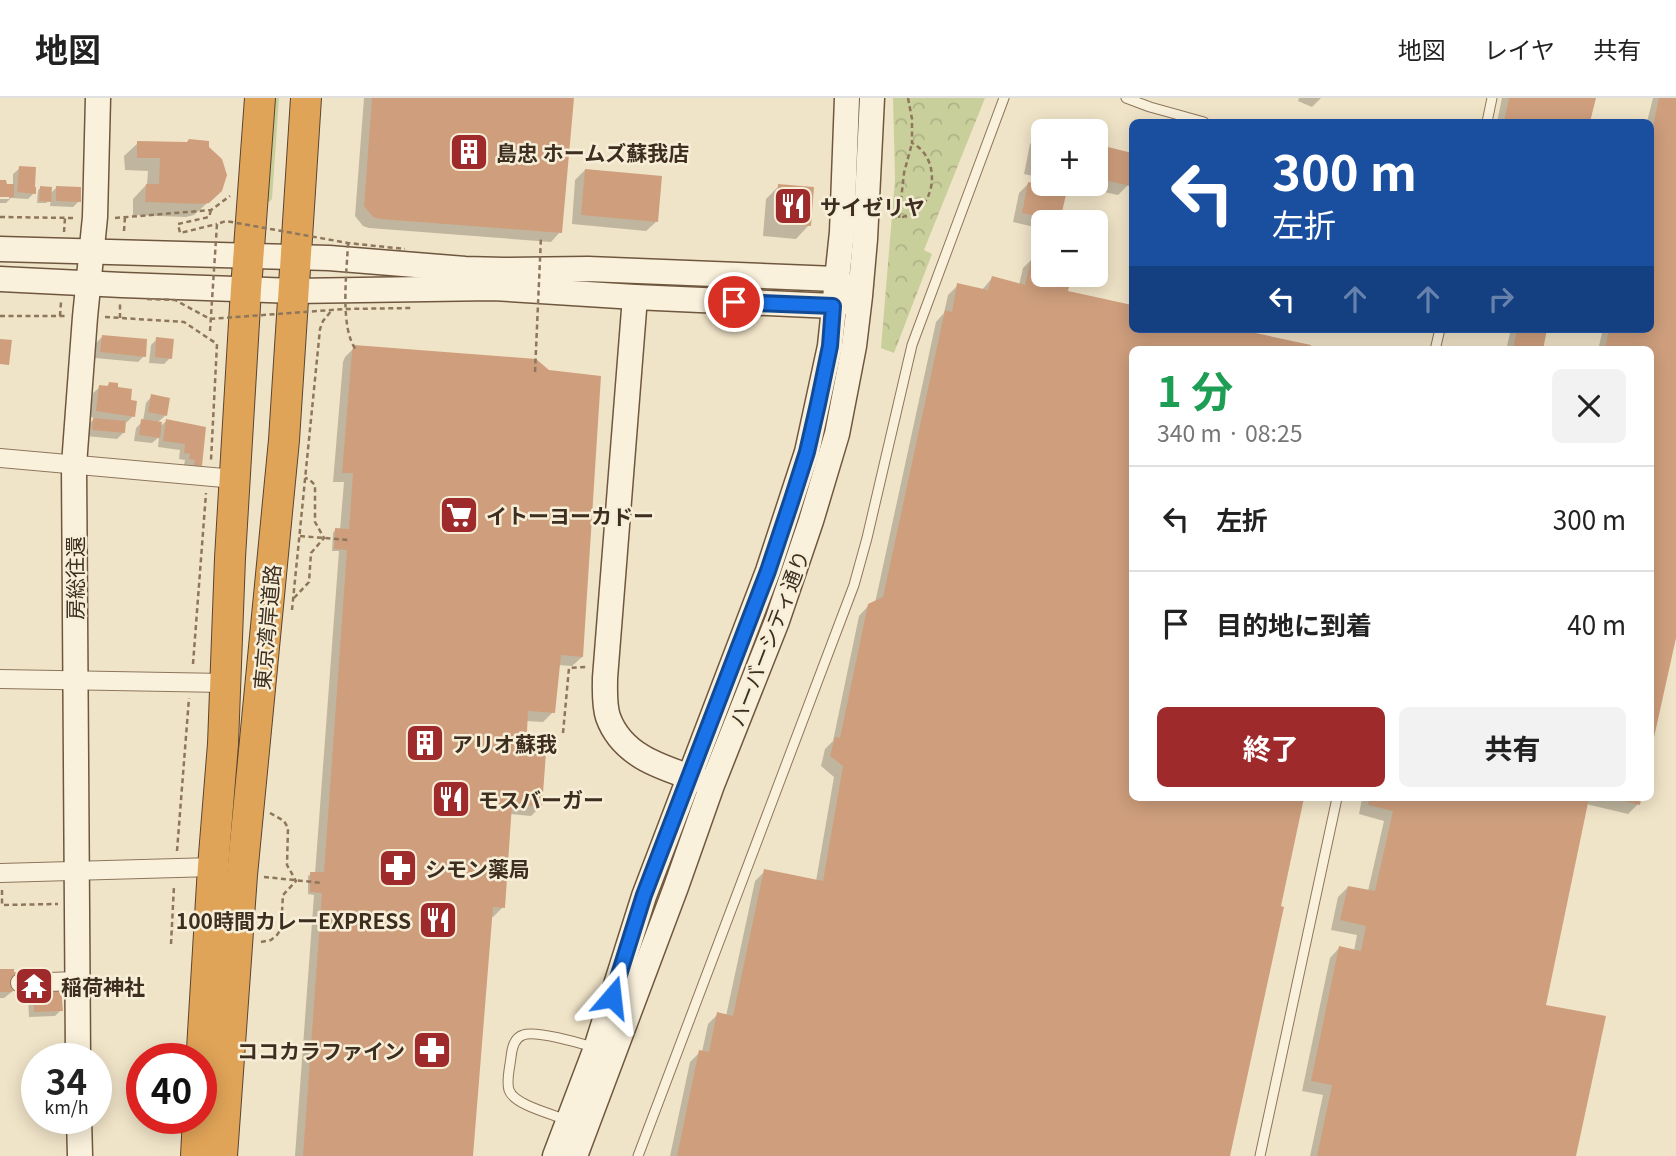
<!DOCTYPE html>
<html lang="ja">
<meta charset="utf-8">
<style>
:root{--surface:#fff;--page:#f2f2f2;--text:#222;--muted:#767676;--line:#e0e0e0;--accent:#9e2a2b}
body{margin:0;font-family:Georgia,"Noto Sans JP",serif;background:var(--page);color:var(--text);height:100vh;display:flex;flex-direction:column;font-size:26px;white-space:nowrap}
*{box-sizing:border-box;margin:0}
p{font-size:23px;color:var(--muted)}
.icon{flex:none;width:38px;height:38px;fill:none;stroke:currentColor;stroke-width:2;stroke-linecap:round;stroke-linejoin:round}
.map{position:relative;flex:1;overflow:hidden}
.details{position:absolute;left:1129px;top:248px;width:525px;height:455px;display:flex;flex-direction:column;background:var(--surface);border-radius:10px;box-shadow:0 4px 18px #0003}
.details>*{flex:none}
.top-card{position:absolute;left:1129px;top:21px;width:525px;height:214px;border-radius:10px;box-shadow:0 4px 18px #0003;background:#1a4fa0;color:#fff;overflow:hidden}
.fabs{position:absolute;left:1031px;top:21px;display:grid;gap:14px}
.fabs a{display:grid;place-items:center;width:77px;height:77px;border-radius:10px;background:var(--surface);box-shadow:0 4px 18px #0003;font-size:35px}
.speed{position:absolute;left:21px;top:945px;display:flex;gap:14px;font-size:35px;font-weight:700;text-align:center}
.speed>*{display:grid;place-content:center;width:91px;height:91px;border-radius:50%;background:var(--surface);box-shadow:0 4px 18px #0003;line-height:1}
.speed small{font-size:18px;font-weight:400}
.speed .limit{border:10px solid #d22;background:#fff;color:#111}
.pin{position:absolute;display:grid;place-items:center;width:60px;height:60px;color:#fff;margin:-30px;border:4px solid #fff;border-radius:50%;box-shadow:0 2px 7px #0007}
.me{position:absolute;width:77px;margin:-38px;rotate:17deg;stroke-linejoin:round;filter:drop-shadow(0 0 5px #0008)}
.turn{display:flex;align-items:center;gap:24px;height:147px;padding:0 28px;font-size:32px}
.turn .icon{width:91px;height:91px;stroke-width:2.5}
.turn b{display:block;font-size:49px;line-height:60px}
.lanes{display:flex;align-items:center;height:66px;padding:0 28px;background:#0003;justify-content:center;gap:35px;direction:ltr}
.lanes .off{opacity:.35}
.round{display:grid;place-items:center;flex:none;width:74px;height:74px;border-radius:10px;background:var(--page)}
.head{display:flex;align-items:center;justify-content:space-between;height:119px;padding:0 28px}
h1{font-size:42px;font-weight:700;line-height:52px;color:#1e9e55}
.cta{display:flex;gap:14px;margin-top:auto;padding:14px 28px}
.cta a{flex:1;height:80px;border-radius:10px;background:var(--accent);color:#fff;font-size:28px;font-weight:700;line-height:80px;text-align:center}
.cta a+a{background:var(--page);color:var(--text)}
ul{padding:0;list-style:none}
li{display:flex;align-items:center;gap:21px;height:105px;padding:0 28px;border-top:2px solid var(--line)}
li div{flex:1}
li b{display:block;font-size:26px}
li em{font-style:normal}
header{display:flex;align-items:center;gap:42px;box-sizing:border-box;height:98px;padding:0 35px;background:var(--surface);border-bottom:2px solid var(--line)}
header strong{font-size:33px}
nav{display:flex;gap:38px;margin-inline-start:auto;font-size:24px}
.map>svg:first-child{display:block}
</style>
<header>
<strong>地図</strong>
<nav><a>地図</a><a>レイヤ</a><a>共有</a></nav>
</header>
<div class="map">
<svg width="1676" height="1058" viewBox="0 0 1676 1058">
<defs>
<pattern id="park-crowns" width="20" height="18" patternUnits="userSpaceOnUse" patternTransform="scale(1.75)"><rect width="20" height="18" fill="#c9cf9b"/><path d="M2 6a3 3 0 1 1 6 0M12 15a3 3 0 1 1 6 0" fill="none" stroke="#aeb285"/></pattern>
</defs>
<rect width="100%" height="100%" fill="#f0e4c8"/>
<!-- grass -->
<path fill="#c9cf9b" d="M272,0H279L272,101L269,104L265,102Z"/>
<!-- park -->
<path fill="url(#park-crowns)" d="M893,0H985L924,152L932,156L894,255L881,250L895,81Z"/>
<!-- shadow -->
<g fill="#0003">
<path d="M364,0H572L560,134L551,144L369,130L363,128L355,118Z"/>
<path d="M1299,0H1321L1312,9L1298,3Z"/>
<path d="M1502,0H1594L1589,24H1497Z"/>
<path d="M1653,0H1676V532L1650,650V252H1598L1603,231H1650V24H1647Z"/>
<path d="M1040,36H1043V80L1024,76L1030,46Z"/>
<path d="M138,45L186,46L215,98L194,117L186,119L133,117V101L147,86L148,73L125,72L124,58Z"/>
<path d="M1096,48L1132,57V69L1128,87L1118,97L1068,86H1096Z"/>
<path d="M20,70L34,95L28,101L11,100L6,105H0V101H9V97H0V84L5,88L13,87V76Z"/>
<path d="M585,72L656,124L646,133L572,126L575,82Z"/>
<path d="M1029,85L1059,122L1057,124H1043V131L1013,124L1019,95Z"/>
<path d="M779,88L809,127L796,141L763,138L766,101Z"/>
<path d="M57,89L79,103L73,109L50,108L51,101L46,105H37L38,92L41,90L49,97Z"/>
<path d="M1033,160L1043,162V177H1070L1066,194L1132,208V231H1233L1308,252H1132V700H1302L1228,1058H670L690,964L700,954H702L708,926L718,916L726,918L755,783L765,773L816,783L834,679L821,668L825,651L833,643L859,518L869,507L875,505L936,224L944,215L948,197L958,187L982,192L992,180L1019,187L1023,170Z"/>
<path d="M1511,231H1545L1541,252H1506Z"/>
<path d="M102,239L144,258L138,264L95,260L96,245Z"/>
<path d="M157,241L170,260L164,266L149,265L151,247Z"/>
<path d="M355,249L582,559L572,568L558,567L553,614L543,624L526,623L525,633L515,644L513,656L541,708L531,718L510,716L503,809L493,819H490L471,1058H295L314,797L308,796V778L311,776H315L339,453H332L333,435L335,432H340L344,384H333L343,264L345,259Z"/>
<path d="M109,286L133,318L127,324H125L124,334L117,341L86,338L87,328L95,320L90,319L93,295L100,289L105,290Z"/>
<path d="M152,298L166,317L157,325L160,329L166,323L205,330L200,368L194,374L189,373V368L184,367L185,362L179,361L180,352L158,349L159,339L152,345L134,343L136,330L143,323L146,305Z"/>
<path d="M1362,700H1639L1638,706L1628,716L1586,706L1544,908L1574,1058H1310L1323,997L1302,993L1330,860L1339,850L1354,853L1357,837L1331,832L1338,799L1348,789L1368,793L1384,723L1359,716Z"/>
<path d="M0,873L17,890L4,900H0Z"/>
<path d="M34,893L61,912L55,918L29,919L28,899Z"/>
</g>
<!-- building -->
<g fill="#cf9f7d">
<path d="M372,0H574L562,135L380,121L373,119L364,108Z"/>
<path d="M1509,0H1596L1590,24H1504Z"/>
<path d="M1659,0H1676V540L1651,653L1650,252H1605L1609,231H1650V42Z"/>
<path d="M1040,34L1043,35V69L1032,66Z"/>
<path d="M189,41L209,43V49L222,61L227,77L222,93L209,105L201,106L145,104L146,86H159L160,60H137V43L187,44Z"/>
<path d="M1096,46L1132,55V77L1130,88L1096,80Z"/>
<path d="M19,68L36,69L35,89H36V96L17,94Z"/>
<path d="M585,71L662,78L658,124L581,117Z"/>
<path d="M0,82H6L7,86H14V99H0Z"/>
<path d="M1028,84L1067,92L1060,123L1022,115Z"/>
<path d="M778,86L814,89L811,128L776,125Z"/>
<path d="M40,88L52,89L51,104L39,103Z"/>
<path d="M56,88L81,89V104L56,103Z"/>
<path d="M1032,158L1043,160V177H1072L1068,193L1132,207V231H1237L1311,247L1310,252H1132V700H1304L1281,808L1284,809L1230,1058H677L699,952L709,954L717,914L733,918L764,771L823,783L843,668L830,658L835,639L840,640L868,506L883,499L945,212L952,214L957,185L988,192L992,178L1025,187Z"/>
<path d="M1517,231H1547L1543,252H1513Z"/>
<path d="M102,237L147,241L146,259L100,254Z"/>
<path d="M156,239L174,241L172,261L155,259Z"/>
<path d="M0,241L12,242L9,267L0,266Z"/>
<path d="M354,247L536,261L549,272L601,278L583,559L561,557L555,615L528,613L527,634L518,635L515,654L546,655L542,709L512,706L505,810L493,809L473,1058H303L322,795L310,794V774H324L347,452L334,451L335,430L349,431L353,375H342L352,253Z"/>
<path d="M109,284L118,285V289L132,291L131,302L137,303L135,319L96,313L99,287L108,288Z"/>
<path d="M151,296L170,300L167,318L148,314Z"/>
<path d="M93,320L126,323L125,335L92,332Z"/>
<path d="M141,321L162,324L160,340L139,337Z"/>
<path d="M166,321L206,329L202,368L194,367L195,362L189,361L190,356L184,355L185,346L163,343Z"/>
<path d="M1369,700H1589L1546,907L1606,918L1576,1058H1317L1332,987L1311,983L1339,848L1361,853L1366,828L1340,822L1348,788L1375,793L1393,713L1368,707Z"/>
<path d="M1613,700H1641L1640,707Z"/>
<path d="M0,871H14V874H18L19,891H12V894H0Z"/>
<path d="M61,890L63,913L34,914L33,891Z"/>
</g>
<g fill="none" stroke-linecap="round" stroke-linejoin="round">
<!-- lane casing -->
<g stroke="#8d765c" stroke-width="11">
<g id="lane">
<path d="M1126,0L1150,9L1204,24"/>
<path d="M1487,24L1492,0"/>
<path d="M1435,252L1440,231"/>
<path d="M567,1022C552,1016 514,1007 509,992C506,983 510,969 511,959C512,950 514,940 523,937C535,932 580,945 593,949"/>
<path d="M638,1058L854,487L867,440L912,247L1004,0"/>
<path d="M1260,1058L1337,700"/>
</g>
</g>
<!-- street casing -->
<g stroke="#8d765c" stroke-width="20">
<g id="street">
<path d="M0,360L235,381"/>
<path d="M0,581L225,585"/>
<path d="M0,775L213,769"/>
<path d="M20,885L77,883"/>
</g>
</g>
<!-- secondary casing -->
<g stroke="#6f573f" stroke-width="27">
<g id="secondary">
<path d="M0,151L329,160L465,171L504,172L588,171L836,181L848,190"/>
<path d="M0,181L122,187L294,193L493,190L635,199L833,208L847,203"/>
<path d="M635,199L605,580C605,593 604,607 608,619C623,661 668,671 705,684"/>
<path d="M78,961L74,367L85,219L95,119L98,0"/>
<path d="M79,1020L80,1058"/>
<path d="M555,1058L596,950L644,798L768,473L807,354L830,248L842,134L847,0"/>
<path d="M575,1058L676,789L712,687L777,523L811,423L837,336L854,248L860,198L865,141L872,0"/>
</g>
</g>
<!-- highway casing -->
<g stroke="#5b4430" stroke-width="32">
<g id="highway">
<path d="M201,968L213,769L223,646L230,460L246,191L260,0"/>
<path d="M196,1058L198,1020"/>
<path d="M222,1058L242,777L284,342L306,0"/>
</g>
</g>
<!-- path -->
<g stroke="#8d765c" stroke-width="2.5" stroke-dasharray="5 3.5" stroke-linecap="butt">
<path d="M908,0L912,21V45C934,56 938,87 923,107C916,114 908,118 899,120L904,75L912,45"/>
<path d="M211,112L209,119L178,126L180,135L217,126"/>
<path d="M0,119L74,120"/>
<path d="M115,120L211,112L230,98"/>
<path d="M124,133L125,119"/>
<path d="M64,134L65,120"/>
<path d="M0,218H67"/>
<path d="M60,218L61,204"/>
<path d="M105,219L184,224L217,246L211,362"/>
<path d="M120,220V206"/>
<path d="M300,438L348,442"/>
<path d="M294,500L309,484L311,455L324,440L315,424V387L309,381L305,380"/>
<path d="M292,512L320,231L323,223L332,212"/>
<path d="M193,566L206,395"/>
<path d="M563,635L569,570L586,569"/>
<path d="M177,753L189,600"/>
<path d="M264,779L323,785"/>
<path d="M2,792V807L58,806"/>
<path d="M261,844L271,842L277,837L281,831L283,797L296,783L287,767L288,730L284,723L270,715"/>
<path d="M171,846L174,788"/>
</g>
<!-- lane -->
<use href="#lane" stroke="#faf1dc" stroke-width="9"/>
<!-- street -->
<use href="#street" stroke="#faf1dc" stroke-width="18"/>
<!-- secondary -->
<use href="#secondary" stroke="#faf1dc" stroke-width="24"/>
<!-- highway -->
<use href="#highway" stroke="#e0a458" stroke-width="30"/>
<!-- path-bridge -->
<g stroke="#8d765c" stroke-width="2.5" stroke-dasharray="5 3.5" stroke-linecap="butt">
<path d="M348,145C347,173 339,232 357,253"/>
<path d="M147,201L175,202L210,221L345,211L411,210"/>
<path d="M210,233L217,126L226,123L348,145L405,151"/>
<path d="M535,274L541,139"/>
</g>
</g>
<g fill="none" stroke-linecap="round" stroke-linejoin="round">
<!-- route casing -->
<g stroke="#114b97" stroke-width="18">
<path id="route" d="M612,899L644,797L768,473L792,401L807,354L818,306L830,248L833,208L734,204"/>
</g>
<!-- route -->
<use href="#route" stroke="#1a73e8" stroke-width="12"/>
</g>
<!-- icons -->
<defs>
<g id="building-square" transform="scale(2.0125)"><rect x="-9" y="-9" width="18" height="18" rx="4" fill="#9e2a2b" stroke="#f7eed8"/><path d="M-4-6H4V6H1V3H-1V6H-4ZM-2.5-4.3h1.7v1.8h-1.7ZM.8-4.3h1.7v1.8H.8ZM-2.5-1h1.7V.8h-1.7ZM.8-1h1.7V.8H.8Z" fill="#fff"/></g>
<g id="restaurant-square" transform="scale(2.0125)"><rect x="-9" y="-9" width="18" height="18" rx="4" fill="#9e2a2b" stroke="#f7eed8"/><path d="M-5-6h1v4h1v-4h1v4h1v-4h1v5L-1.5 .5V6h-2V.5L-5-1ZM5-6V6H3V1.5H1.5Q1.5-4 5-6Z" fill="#fff"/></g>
<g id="supermarket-square" transform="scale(2.0125)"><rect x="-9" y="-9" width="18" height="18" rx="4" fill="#9e2a2b" stroke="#f7eed8"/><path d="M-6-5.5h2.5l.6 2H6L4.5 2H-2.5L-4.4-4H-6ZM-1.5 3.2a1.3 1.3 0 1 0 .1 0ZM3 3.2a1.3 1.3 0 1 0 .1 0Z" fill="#fff"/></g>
<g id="pharmacy-square" transform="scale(2.0125)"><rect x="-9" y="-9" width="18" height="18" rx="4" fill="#9e2a2b" stroke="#f7eed8"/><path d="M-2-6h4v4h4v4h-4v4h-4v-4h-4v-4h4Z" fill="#fff"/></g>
<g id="temple-square" transform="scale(2.0125)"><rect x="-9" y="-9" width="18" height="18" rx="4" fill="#9e2a2b" stroke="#f7eed8"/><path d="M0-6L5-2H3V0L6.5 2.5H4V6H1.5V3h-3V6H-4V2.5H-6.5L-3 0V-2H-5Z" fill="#fff"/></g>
</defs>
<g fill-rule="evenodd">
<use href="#building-square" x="469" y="54"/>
<use href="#restaurant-square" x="793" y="108"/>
<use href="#supermarket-square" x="459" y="417"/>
<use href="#building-square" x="425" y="645"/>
<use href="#restaurant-square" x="451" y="701"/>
<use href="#pharmacy-square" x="398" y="770"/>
<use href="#restaurant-square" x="438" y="822"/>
<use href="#temple-square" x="34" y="888"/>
<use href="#pharmacy-square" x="432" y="952"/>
</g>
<g text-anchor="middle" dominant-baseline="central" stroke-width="5" stroke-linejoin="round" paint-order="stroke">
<!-- poi labels -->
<g font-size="21" font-weight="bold" fill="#3d2e20" stroke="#f7eed8" text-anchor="start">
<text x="496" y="54">島忠 ホームズ蘇我店</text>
<text x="820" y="108">サイゼリヤ</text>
<text x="486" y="417">イトーヨーカドー</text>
<text x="452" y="645">アリオ蘇我</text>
<text x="478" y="701">モスバーガー</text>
<text x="425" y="770">シモン薬局</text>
<text x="411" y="822" text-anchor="end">100時間カレーEXPRESS</text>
<text x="61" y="888">稲荷神社</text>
<text x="405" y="952" text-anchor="end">ココカラファイン</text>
</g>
<!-- street labels -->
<g font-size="21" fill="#3d2e20" stroke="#f7eed8">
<text transform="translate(74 480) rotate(-90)">房総往還</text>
<text transform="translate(266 529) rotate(-85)">東京湾岸道路</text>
<text transform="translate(768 540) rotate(-69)">ハーバーシティ通り</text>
</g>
</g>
</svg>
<div class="fabs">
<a>+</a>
<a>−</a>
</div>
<div class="speed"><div>34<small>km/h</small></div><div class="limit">40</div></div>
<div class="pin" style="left:734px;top:204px;background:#d93025"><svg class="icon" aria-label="arrive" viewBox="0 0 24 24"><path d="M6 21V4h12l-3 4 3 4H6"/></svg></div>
<svg class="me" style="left:612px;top:899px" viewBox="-20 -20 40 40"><path d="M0-17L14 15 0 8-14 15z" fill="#1a73e8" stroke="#fff" stroke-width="4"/></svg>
<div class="top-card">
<div class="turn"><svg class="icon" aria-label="left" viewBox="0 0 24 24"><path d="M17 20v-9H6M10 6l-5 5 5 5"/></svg><div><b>300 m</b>左折</div></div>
<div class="lanes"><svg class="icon" aria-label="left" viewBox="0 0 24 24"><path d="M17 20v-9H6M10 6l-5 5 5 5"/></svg><svg class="icon off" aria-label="ahead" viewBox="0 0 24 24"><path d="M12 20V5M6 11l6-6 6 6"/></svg><svg class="icon off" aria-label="ahead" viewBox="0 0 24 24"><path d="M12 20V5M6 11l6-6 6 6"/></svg><svg class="icon off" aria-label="right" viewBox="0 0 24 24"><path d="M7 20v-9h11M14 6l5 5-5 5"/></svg></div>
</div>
<section class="details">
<div class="head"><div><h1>1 分</h1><p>340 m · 08:25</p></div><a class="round"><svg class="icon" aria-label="close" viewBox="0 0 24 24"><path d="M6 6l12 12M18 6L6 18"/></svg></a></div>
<ul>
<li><svg class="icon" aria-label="left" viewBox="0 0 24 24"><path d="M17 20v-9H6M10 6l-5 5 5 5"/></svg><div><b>左折</b></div><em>300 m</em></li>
<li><svg class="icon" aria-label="arrive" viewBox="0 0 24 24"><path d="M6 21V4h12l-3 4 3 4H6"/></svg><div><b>目的地に到着</b></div><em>40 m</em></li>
</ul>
<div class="cta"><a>終了</a><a>共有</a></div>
</section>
</div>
